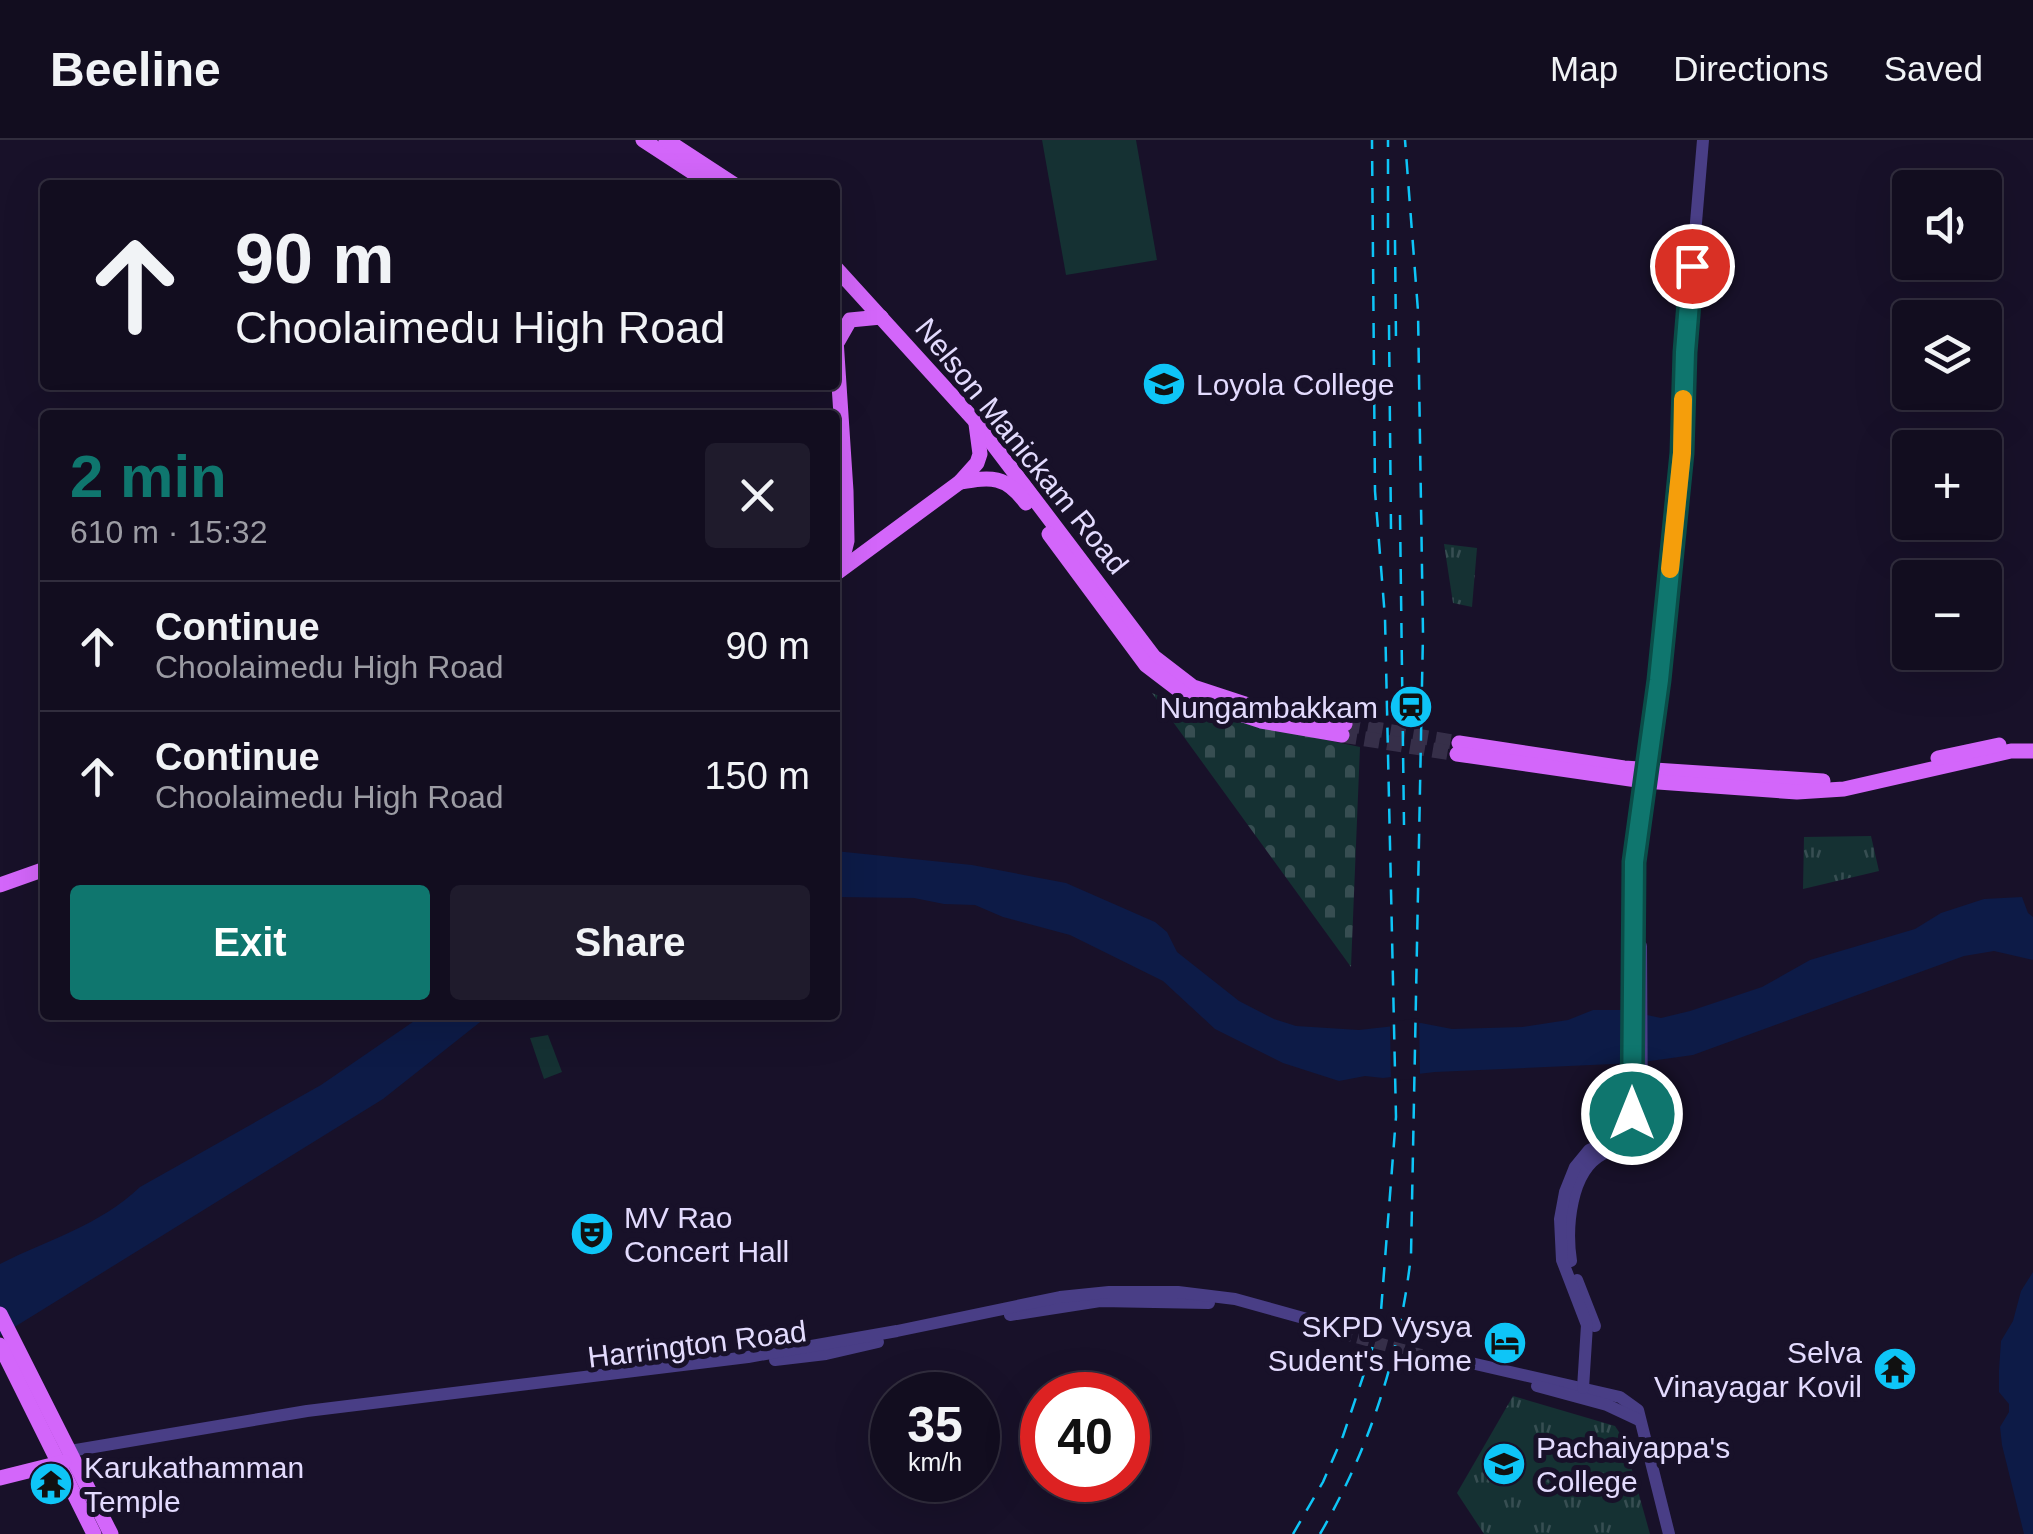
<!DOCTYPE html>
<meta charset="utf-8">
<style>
:root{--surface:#120d1f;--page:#1f1b2c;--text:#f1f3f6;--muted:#9c9ca4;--line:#312d3d;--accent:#0f766e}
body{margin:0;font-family:Helvetica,sans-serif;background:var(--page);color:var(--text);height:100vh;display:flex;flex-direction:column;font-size:38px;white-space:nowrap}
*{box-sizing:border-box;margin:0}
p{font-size:32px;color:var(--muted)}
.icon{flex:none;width:55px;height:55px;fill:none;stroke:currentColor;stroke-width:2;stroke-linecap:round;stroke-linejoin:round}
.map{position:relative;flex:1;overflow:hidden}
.details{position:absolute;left:40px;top:270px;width:800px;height:610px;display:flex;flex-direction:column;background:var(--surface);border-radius:10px;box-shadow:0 10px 40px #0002,0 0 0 2px var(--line)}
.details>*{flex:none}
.banner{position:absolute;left:40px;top:40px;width:800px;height:210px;border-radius:10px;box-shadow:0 10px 40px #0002,0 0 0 2px var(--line);background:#120d1f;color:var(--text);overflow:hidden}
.tools{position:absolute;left:1892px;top:30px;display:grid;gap:20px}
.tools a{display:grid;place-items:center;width:110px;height:110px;border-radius:10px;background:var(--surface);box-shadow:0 10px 40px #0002,0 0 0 2px var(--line);font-size:50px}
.speed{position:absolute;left:870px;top:1232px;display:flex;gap:20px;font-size:50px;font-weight:700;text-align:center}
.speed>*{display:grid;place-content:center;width:130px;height:130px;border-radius:50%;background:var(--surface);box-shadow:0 10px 40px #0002,0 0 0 2px var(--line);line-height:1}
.speed small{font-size:25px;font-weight:400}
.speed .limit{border:15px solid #d22;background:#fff;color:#111}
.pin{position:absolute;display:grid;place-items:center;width:85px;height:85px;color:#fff;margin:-42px;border:5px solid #fff;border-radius:50%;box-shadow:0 2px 10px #0007}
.me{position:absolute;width:110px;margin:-55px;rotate:0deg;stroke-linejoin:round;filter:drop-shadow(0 0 8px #0008)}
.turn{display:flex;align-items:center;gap:35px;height:210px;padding:0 30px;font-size:45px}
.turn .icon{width:130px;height:130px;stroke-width:2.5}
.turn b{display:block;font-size:70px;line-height:85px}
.round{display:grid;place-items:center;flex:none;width:105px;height:105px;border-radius:10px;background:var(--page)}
.summary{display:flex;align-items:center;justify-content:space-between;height:170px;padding:0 30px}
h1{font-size:60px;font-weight:600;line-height:75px;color:var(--accent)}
.action{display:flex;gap:20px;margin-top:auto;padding:20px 30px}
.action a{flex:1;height:115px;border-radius:10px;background:var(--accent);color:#fff;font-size:40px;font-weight:600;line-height:115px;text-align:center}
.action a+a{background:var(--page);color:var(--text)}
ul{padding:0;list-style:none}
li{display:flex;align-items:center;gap:30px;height:130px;padding:0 30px;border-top:2px solid var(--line)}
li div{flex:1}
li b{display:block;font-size:38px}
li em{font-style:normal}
header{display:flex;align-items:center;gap:60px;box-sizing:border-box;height:140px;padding:0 50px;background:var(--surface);border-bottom:2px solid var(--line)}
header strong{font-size:48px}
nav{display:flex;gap:55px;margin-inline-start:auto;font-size:35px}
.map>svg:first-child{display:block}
</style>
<header>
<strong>Beeline</strong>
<nav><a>Map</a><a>Directions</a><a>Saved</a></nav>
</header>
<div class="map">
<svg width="2033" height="1394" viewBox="0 0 2033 1394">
<defs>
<pattern id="grass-tufts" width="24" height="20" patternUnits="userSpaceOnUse" patternTransform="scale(2.5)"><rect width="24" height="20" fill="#153133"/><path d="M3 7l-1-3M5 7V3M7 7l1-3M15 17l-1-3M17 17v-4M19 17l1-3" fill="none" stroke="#374e52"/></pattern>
<pattern id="cemetery-stones" width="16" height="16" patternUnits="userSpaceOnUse" patternTransform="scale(2.5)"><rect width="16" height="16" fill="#153133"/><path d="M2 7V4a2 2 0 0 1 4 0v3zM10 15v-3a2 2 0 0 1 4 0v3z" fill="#374e52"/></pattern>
</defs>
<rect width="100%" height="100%" fill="#181129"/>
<!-- grass -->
<g fill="url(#grass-tufts)">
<path d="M1444,404L1477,408L1472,467L1453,463Z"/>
<path d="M1871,696L1879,731L1803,749L1804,697Z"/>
<path d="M1513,1256L1615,1286L1623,1298L1650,1394H1484L1457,1353Z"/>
</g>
<!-- cemetery -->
<path fill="url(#cemetery-stones)" d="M1152,553L1201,574L1360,607L1351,827Z"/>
<!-- garden -->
<g fill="#153133">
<path d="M1042,0H1136L1157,120L1066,135Z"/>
<path d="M548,895L562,932L544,939L530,898Z"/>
</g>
<!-- water -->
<g fill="#0d1b47">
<path d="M835,711L972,725L1066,743L1155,782L1167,792L1177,812L1239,861L1274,879L1296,886L1359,890L1421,883L1452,889L1522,887L1568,880L1593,870H1624L1661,878L1690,871L1762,847L1810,820L1915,789L1941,773L1984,759L2022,757L2028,773L2033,777V820L1994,811L1964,816L1693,915L1636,923L1435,932L1383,938L1365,936L1339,941L1283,923L1215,889L1163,841L1070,795L1003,777L975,765L944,764L914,758L835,757Z"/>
<path d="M423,875H489L383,959L0,1196V1124C49,1099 99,1086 140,1047L321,945Z"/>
<path d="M2033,1132V1394H2024L2002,1305L2000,1287L2009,1272V1264L1999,1252V1230L2001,1201L2013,1181L2021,1151Z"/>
</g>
<!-- pier -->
<path fill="#181129" d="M1419,878L1420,938L1391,941L1390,882Z"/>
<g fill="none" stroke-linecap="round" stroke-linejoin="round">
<!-- minor-tunnel -->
<path stroke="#362f49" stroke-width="12" stroke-dasharray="12 6" stroke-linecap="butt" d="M1323,1188L1457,1225"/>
<!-- major-tunnel -->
<g stroke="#362f49" stroke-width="15" stroke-dasharray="15 8" stroke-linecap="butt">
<path d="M1345,584L1459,603"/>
<path d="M1342,595L1457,614"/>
</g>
<!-- minor -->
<g stroke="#493e86" stroke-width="12">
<path d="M1571,1121C1566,1088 1570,1031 1603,1014C1618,1006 1634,1007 1642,991L1641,806"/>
<path d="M1577,1140L1595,1186"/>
<path d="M1010,1175L1100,1161L1209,1163"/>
<path d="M775,1220L826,1214L878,1202"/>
<path d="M1458,1220L1620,1257L1638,1270L1669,1394"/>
<path d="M1537,1246L1607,1265L1639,1280"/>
<path d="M1583,1248L1587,1185L1562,1120L1560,1079L1565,1052L1575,1027L1589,1010L1628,993L1630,987L1634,722L1659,540L1682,313L1685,212L1703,0"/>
<path d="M70,1311L307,1271L748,1217L897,1191L1060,1157L1109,1152H1178L1235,1159L1325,1184"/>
</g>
<!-- major -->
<g stroke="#d366fa" stroke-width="15">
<path d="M643,0L712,45"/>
<path d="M666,0L735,45"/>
<path d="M835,127L976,282L1154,517L1193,547L1263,570L1345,584"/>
<path d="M835,184L846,351L847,401L842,421L835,426"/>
<path d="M838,201L850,180L881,177"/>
<path d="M960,342C991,337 1006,335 1026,363"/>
<path d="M1049,394L1146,525L1188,557L1261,581L1342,595"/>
<path d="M838,432L960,342L977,323L980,314L976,284"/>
<path d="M1459,603L1624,628L1823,641"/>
<path d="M1457,614L1644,641L1797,652L1844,649L2011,611H2033"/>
<path d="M1938,618L1999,605"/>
<path d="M0,745L45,729"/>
<path d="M0,1174L111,1394"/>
<path d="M0,1205L94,1394"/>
<path d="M0,1338L64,1322"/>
</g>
<!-- rail -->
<g stroke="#0ec5f7" stroke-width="2.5" stroke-dasharray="15 12" stroke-linecap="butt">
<path d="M1395,100L1396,200"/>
<path d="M1388,115V0"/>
<path d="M1389,185L1391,390"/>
<path d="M1400,375L1404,685"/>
<path d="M1293,1394L1323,1342L1343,1296L1371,1213L1381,1171L1396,977L1385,478L1375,351L1372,0"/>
<path d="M1320,1394C1370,1308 1400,1214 1411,1115L1423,493L1418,171L1405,0"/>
</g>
</g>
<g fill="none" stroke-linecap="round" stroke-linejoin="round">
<!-- route casing -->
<g stroke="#0a4d48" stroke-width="25">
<path id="route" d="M1632,974L1634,722L1659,540L1682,313L1685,212L1692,126"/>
</g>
<!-- route -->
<use href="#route" stroke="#0f766e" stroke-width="18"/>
<!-- slow -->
<path stroke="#f59e0b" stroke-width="18" d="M1670,429L1682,313L1683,259"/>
</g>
<!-- icons -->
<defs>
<g id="university-disc" transform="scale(2.25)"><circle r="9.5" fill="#0ec5f7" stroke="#181129"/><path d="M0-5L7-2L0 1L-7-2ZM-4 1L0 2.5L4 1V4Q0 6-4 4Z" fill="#111"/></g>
<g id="station-disc" transform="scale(2.25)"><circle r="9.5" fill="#0ec5f7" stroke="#181129"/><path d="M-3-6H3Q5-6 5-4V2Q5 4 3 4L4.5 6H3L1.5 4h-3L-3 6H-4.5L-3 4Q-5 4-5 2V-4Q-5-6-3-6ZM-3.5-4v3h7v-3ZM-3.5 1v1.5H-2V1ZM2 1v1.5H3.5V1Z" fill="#111"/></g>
<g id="theatre-disc" transform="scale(2.25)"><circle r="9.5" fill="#0ec5f7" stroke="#181129"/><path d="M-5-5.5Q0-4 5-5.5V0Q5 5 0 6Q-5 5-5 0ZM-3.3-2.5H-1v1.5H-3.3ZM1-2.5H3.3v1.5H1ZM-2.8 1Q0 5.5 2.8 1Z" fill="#111"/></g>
<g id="hotel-disc" transform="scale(2.25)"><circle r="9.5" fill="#0ec5f7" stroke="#181129"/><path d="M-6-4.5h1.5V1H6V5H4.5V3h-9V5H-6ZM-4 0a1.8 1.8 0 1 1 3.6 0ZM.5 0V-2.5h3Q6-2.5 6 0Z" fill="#111"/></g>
<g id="temple-disc" transform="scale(2.25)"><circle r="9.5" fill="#0ec5f7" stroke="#181129"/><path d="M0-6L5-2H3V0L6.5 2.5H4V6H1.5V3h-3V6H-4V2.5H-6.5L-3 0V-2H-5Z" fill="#111"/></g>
</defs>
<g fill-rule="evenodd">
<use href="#university-disc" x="1164" y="244"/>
<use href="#station-disc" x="1411" y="567"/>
<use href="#theatre-disc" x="592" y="1094"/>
<use href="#hotel-disc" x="1505" y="1203"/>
<use href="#temple-disc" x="1895" y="1229"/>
<use href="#university-disc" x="1504" y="1324"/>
<use href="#temple-disc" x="51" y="1344"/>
</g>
<g text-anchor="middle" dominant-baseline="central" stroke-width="10" stroke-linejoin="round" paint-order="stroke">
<!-- poi labels -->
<g font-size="30" fill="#e3dbfe" stroke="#181129" text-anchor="start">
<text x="1196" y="244">Loyola College</text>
<text x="1378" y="567" text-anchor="end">Nungambakkam</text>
<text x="624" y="1077">MV Rao<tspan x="624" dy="34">Concert Hall</tspan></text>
<text x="1472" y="1186" text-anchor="end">SKPD Vysya<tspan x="1472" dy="34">Sudent's Home</tspan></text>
<text x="1862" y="1212" text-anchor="end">Selva<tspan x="1862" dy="34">Vinayagar Kovil</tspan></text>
<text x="1536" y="1307">Pachaiyappa's<tspan x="1536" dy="34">College</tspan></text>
<text x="84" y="1327">Karukathamman<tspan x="84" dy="34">Temple</tspan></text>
</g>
<!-- street labels -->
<g font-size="30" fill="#e3dbfe" stroke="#181129">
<text transform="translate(1022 306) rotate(51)">Nelson Manickam Road</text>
<text transform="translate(697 1204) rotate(-7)">Harrington Road</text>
</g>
</g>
</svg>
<div class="tools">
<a><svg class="icon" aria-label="sound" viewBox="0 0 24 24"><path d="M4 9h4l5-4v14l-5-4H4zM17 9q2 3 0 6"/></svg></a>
<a><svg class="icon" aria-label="layers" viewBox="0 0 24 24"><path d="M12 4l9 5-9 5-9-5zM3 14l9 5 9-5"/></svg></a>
<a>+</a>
<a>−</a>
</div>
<div class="speed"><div>35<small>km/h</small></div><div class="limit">40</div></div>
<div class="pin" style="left:1692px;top:126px;background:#d93025"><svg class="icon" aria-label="arrive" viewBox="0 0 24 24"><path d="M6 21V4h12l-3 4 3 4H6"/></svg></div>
<svg class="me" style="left:1632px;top:974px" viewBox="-20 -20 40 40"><circle r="17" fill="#0f766e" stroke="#fff" stroke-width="3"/><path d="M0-11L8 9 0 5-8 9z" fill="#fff"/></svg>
<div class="banner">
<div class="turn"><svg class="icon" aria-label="ahead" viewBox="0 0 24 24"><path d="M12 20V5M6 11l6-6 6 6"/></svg><div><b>90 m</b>Choolaimedu High Road</div></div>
</div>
<section class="details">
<div class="summary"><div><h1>2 min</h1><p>610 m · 15:32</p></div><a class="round"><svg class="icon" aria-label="close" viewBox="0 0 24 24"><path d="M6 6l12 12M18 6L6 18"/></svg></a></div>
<ul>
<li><svg class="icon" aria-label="ahead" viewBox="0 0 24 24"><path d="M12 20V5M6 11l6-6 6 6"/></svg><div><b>Continue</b><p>Choolaimedu High Road</p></div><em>90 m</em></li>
<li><svg class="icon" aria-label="ahead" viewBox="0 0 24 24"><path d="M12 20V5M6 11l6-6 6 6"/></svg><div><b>Continue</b><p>Choolaimedu High Road</p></div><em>150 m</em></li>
</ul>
<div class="action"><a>Exit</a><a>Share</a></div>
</section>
</div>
